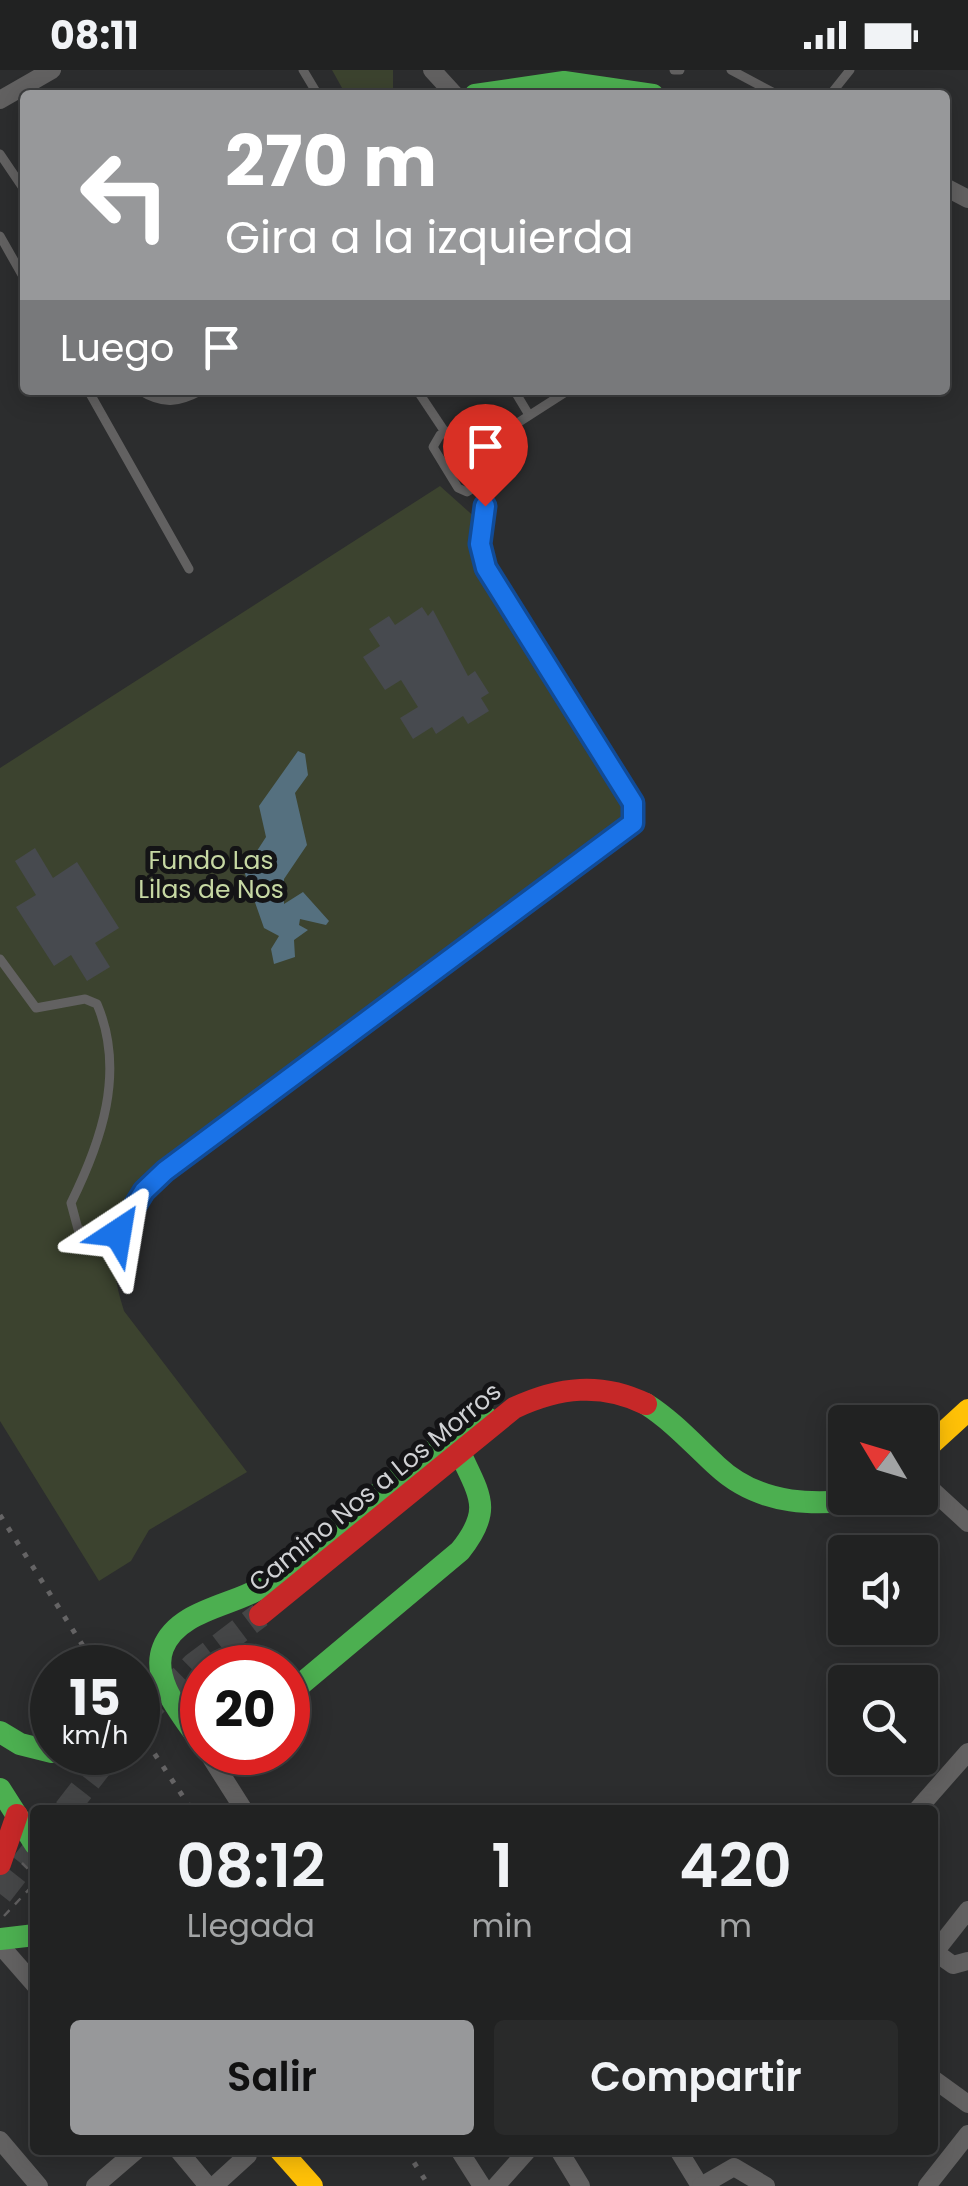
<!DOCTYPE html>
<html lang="es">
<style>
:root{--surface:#212222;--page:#292a2a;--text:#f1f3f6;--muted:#a2a4a5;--line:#3e3f40;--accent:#97989a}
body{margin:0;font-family:Poppins,sans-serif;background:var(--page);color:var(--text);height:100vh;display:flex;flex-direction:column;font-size:38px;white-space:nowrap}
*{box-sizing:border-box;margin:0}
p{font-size:32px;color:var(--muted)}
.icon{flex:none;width:55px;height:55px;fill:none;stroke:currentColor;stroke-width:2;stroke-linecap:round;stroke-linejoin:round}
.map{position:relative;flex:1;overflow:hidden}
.details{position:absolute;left:30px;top:1735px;width:908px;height:350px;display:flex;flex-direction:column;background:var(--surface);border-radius:10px;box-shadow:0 5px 25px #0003,0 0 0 2px var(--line)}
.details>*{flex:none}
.top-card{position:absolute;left:20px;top:20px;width:930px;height:305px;border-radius:10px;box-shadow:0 5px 25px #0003,0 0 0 2px var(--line);background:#97989a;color:#fff;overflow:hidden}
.needle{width:65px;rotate:308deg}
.fabs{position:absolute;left:828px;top:1335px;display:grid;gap:20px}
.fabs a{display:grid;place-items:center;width:110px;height:110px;border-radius:10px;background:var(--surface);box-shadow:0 5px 25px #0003,0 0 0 2px var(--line);font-size:50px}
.speed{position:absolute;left:30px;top:1575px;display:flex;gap:20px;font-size:50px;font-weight:700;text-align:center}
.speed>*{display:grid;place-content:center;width:130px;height:130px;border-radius:50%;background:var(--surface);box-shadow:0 5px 25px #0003,0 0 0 2px var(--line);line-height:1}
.speed small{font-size:25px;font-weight:400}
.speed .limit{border:15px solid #d22;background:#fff;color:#111}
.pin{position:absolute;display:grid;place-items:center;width:85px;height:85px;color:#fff;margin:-102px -42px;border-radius:50% 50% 50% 0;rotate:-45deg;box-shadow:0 0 10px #0007}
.pin .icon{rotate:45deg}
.me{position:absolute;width:110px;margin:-55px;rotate:33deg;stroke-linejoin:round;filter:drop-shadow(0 0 8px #0008)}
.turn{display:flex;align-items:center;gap:35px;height:210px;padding:0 40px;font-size:45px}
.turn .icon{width:130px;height:130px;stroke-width:2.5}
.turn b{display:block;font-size:70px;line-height:85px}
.then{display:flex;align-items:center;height:95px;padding:0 40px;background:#0003;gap:20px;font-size:38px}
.eta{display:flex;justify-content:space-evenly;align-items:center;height:170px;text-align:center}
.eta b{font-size:60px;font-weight:600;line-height:70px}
.cta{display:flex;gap:20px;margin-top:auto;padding:20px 40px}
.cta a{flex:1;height:115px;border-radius:10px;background:var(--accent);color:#111;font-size:40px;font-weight:600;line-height:115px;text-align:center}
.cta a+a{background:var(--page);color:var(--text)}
.status{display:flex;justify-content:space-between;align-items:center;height:70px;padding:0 50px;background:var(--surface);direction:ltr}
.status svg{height:28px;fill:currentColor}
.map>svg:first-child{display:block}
</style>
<div class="status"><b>08:11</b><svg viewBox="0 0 49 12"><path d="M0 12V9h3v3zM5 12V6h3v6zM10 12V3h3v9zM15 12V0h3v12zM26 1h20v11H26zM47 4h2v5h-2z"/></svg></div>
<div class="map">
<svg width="968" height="2116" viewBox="0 0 968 2116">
<rect width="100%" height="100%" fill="#2c2d2e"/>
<!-- green -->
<g fill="#3c432f">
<path d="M332,0H393V22L346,25Z"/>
<path d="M440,416L478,450L472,479L482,499L574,660L621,729L625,744L617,758L141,1108C112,1154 107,1189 124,1241L247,1402L149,1460L131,1491L99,1511L0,1351V698Z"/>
</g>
<!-- water -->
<path fill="#55707f" d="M298,681L305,684L308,705L295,723L307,775L284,809V834L303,822L329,851L326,855L300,849L299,855L308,860L294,870L295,887L274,894L271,879L279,866L264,858L244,801L266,767L259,736Z"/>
<!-- building -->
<g fill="#474a4f">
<path d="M422,537L428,546L433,540L468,606L475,601L489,623L481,628L489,641L468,654L463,646L436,664L432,657L413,669L400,648L418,637L401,610L385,620L363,587L380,576L369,559L389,546L395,555Z"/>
<path d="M35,778L53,808L77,792L119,858L95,873L110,897L87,911L71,885L54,896L16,837L36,825L15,791Z"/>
</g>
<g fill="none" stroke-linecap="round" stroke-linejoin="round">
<!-- secondary-tunnel -->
<g stroke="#454647" stroke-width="25" stroke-dasharray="25 12" stroke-linecap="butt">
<path d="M138,1650L194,1595L260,1545"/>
<path d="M66,1740L111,1682"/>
<path d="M0,1824L35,1779"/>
</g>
<!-- path -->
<g stroke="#5f5e5f" stroke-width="2.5" stroke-dasharray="8 8" stroke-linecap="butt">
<path d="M22,1793L35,1806"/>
<path d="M4,1846L35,1813"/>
</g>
<!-- lane -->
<g stroke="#626161" stroke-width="9">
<path d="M303,0L318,25"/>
<path d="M674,0H680"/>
<path d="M731,0L778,25"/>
<path d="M830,25L850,0"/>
<path d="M0,84L25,121"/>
<path d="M0,166L25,210"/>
<path d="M88,320L189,499"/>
<path d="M139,320C163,335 178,333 202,320"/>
<path d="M417,320L445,362"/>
<path d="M514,320L529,345"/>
<path d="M459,357L467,363L489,403L488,409L467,422L458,418L433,377L440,365Z"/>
<path d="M477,379L569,320"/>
<path d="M0,889L36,938L85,929L97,934C126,1002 101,1072 71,1133L78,1159L109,1170L144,1121L165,1101L626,760L633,753V733L486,498C477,470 487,444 479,416"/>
</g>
<!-- street -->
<g stroke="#626161" stroke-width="18">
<path d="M432,0L455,25"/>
<path d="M0,30L52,0"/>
<path d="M945,117L968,129"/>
<path d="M920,1409L968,1453"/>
<path d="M211,1688L244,1740"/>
<path d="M917,1740L968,1682"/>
<path d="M0,1875L35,1915"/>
<path d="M932,1880L953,1895L968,1891"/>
<path d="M935,1882L968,1840"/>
<path d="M932,2008L968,2034"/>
<path d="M0,2070L39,2116"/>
<path d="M178,2080L208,2116"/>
<path d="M459,2080L482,2116"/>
<path d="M559,2080L581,2116"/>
<path d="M678,2080L700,2116"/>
<path d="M95,2116L137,2080"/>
<path d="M214,2116L248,2085"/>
<path d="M496,2116L528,2080"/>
<path d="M701,2116L734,2097L766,2116"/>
<path d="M927,2116L968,2064"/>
</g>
<!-- fast -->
<g stroke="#4caf50" stroke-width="22">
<path d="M475,25L564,12L653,25"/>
<path d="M646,1334C674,1352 694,1375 717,1396C761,1437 817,1436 873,1428"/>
<path d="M288,1625L460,1481C493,1440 480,1426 460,1383"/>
<path d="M0,1662L20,1674L52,1682"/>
<path d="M202,1674C185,1648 150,1611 163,1578C178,1539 235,1536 266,1515C343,1462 402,1390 487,1348"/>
<path d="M0,1719L35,1774"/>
<path d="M0,1869L35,1865"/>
</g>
<!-- slow -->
<g stroke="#ffc107" stroke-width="22">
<path d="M920,1384L968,1340"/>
<path d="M280,2080L312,2116"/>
</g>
<!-- jam -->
<g stroke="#c62828" stroke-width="22">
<path d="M260,1545L514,1338C559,1317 601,1312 646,1334"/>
<path d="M0,1794L17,1745"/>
</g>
<!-- rail -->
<g stroke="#656465" stroke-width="5" stroke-dasharray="5 10" stroke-linecap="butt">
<path d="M0,1445L97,1598"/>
<path d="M138,1659L192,1740"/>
<path d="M406,2080L429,2116"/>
</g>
</g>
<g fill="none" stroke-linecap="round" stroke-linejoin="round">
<!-- route casing -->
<g stroke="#114b97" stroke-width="25">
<path id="route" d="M118,1163L144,1121L165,1101L633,753V733L486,498L480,474L485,436"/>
</g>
<!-- route -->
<use href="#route" stroke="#1a73e8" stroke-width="18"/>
</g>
<g text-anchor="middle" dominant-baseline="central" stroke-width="10" stroke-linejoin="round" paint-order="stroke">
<!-- park labels -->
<g font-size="25" fill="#c6d8a3" stroke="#141416">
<text x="211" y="790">Fundo Las<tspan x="211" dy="29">Lilas de Nos</tspan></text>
</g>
<!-- street labels -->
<g font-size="25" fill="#d0d1d4" stroke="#141416">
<text transform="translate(375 1417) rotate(-39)">Camino Nos a Los Morros</text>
</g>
</g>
</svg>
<div class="fabs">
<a><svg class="needle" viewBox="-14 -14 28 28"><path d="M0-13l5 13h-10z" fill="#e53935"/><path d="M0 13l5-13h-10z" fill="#a2a4a5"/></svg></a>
<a><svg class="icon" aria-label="sound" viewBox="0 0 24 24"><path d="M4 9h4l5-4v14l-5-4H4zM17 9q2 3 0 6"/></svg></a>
<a><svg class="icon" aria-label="search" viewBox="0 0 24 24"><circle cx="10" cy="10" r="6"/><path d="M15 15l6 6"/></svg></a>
</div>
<div class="speed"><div>15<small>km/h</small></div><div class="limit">20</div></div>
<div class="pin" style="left:485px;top:436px;background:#d93025"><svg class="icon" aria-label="arrive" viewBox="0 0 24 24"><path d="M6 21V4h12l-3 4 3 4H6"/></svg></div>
<svg class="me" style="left:118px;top:1163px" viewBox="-20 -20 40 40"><path d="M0-17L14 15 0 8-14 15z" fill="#1a73e8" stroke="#fff" stroke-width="4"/></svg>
<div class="top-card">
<div class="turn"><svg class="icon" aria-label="left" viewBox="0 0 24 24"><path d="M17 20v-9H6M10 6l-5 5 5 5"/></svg><div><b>270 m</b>Gira a la izquierda</div></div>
<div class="then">Luego<svg class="icon" aria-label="arrive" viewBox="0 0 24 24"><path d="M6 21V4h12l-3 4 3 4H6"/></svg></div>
</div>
<section class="details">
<div class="eta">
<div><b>08:12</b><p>Llegada</p></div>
<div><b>1</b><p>min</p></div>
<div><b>420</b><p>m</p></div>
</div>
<div class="cta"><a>Salir</a><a>Compartir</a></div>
</section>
</div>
